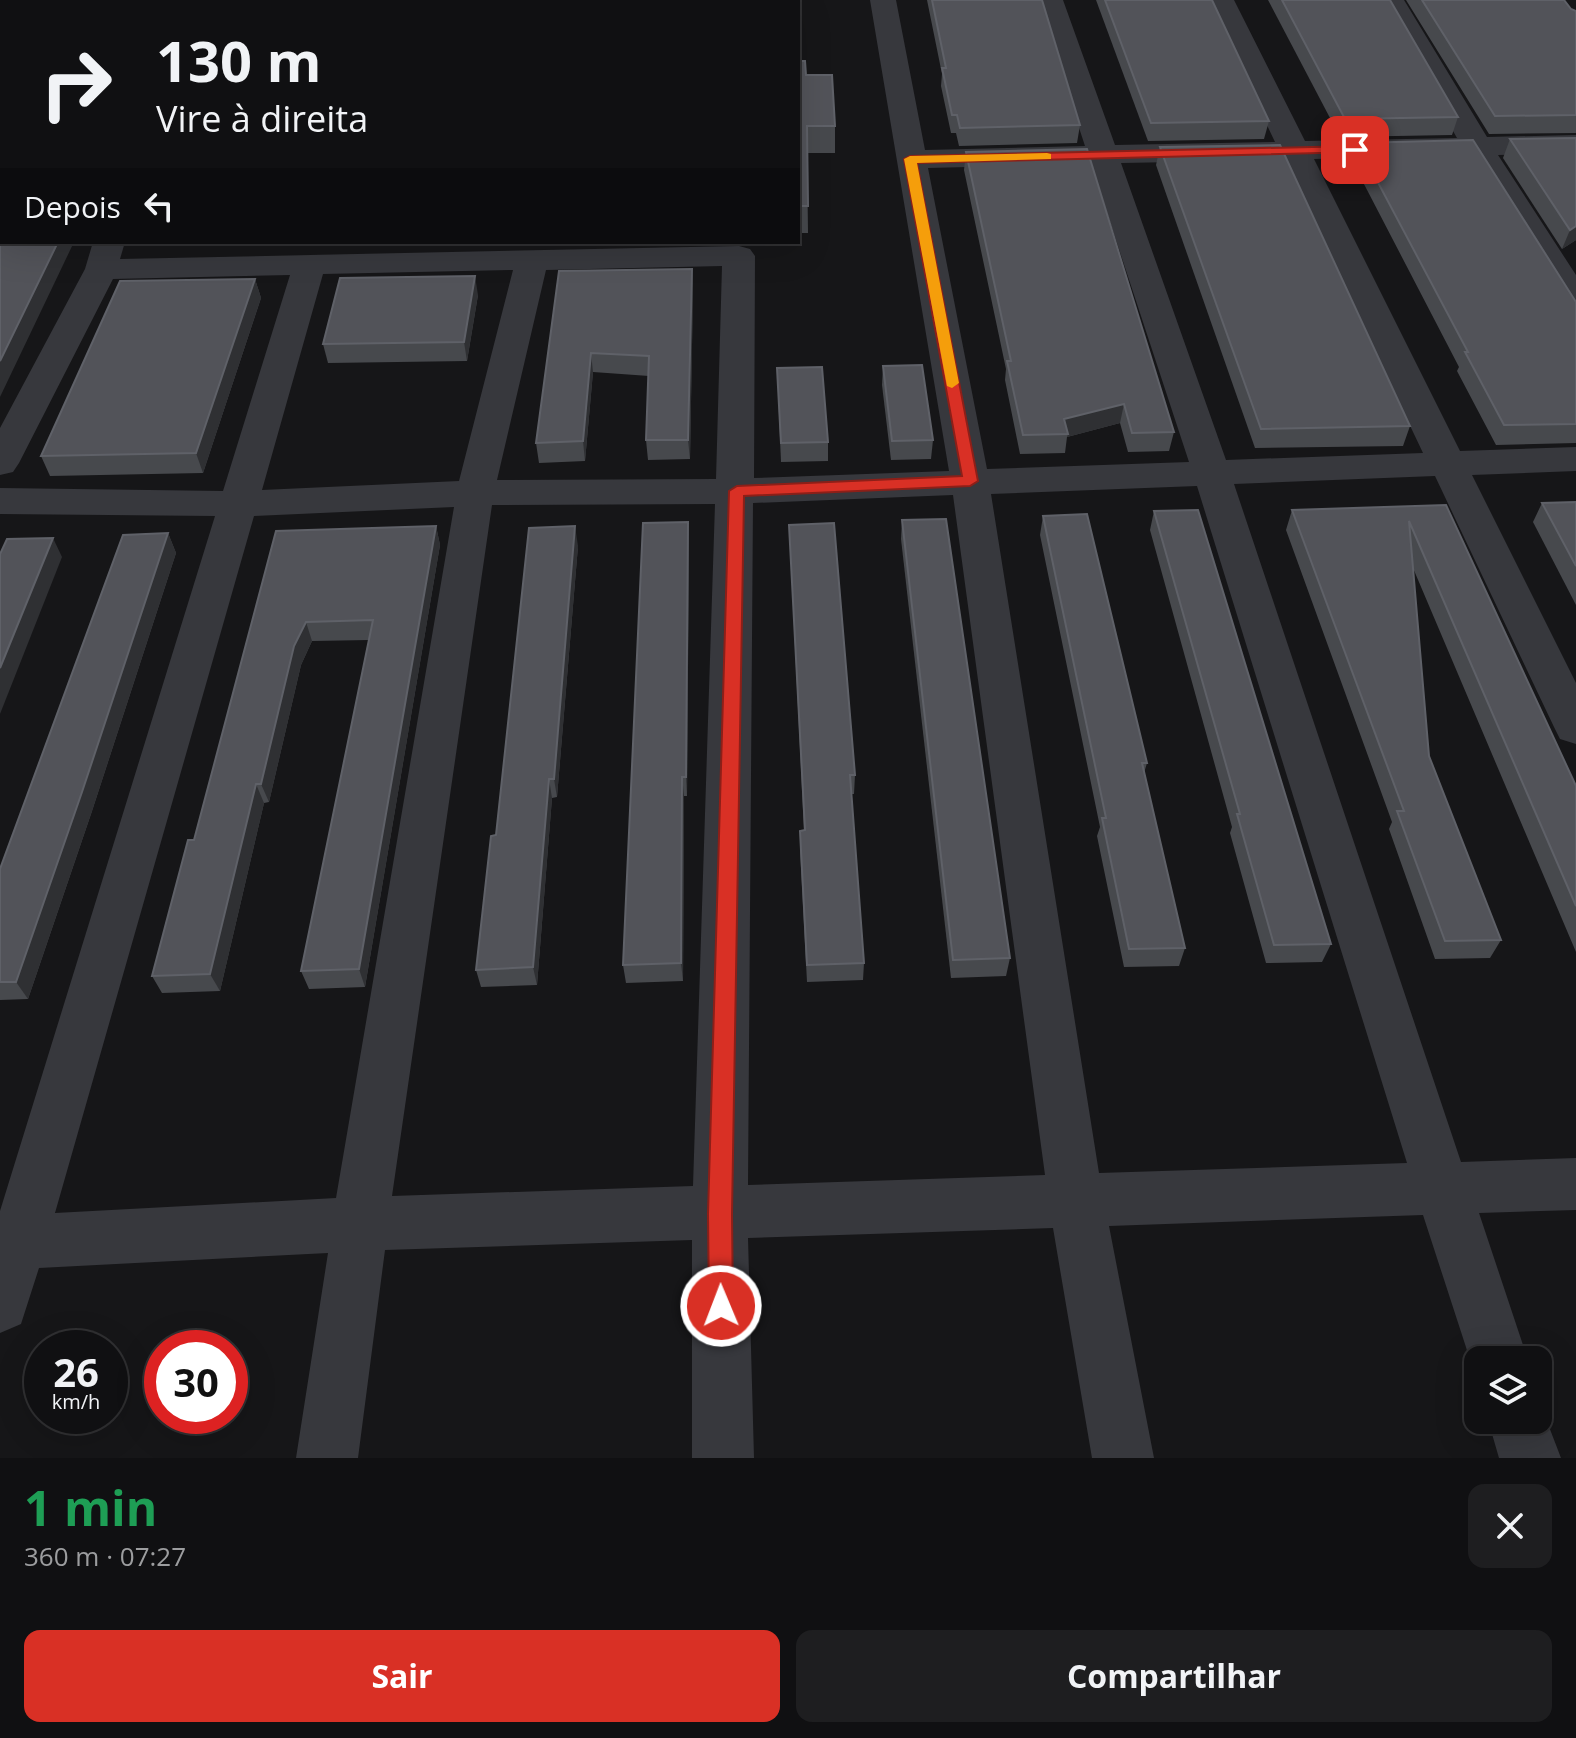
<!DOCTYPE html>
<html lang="pt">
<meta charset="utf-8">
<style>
:root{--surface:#101012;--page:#1e1e20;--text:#f1f3f6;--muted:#9c9d9f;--line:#303032;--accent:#d93025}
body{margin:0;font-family:"Open Sans",sans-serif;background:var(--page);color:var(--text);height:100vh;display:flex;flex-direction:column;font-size:30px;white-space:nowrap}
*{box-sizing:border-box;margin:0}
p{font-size:26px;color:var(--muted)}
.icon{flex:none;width:44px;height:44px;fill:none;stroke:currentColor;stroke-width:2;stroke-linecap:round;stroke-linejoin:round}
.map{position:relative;height:1458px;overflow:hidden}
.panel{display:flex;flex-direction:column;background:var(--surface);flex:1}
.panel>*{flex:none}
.guide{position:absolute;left:0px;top:0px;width:800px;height:244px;box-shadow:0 8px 32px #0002,0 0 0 2px var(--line);background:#101012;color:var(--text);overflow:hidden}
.controls{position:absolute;left:1464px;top:1346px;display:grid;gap:16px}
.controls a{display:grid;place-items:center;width:88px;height:88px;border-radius:16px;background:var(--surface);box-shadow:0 8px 32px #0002,0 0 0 2px var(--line);font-size:40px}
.speed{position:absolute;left:24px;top:1330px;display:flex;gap:16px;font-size:40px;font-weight:700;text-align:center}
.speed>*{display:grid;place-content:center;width:104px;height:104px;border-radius:50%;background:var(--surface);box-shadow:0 8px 32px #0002,0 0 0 2px var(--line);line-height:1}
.speed small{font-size:20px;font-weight:400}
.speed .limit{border:12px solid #d22;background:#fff;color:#111}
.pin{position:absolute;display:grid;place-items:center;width:68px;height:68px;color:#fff;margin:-34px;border-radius:16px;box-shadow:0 4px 12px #0006}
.me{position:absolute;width:88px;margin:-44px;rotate:359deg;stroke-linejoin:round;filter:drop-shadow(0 0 6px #0008)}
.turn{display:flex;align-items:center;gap:28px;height:168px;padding:0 24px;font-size:36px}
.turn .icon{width:104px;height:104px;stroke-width:2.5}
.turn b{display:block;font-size:56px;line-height:68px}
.then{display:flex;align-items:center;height:76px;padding:0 24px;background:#0003;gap:16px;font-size:30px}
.round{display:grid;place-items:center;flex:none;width:84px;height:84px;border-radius:16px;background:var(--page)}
.overview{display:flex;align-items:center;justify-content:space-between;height:136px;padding:0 24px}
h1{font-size:48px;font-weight:700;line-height:60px;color:#1e9e55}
.cta{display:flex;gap:16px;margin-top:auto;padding:16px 24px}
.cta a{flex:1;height:92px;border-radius:16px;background:var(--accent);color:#fff;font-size:32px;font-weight:700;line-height:92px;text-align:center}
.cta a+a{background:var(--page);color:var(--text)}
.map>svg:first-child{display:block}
</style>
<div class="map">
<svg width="1576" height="1458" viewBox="0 0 1576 1458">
<rect width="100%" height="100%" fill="#161618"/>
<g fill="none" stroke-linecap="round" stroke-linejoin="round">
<!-- minor -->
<g fill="#37383d" fill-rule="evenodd">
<path d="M870,0H896L925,150L1085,146L1037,0H1063L1115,145L1275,142L1208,0H1234L1305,141L1457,138L1378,0H1404L1487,137L1576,135V153L1498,155L1576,275V311L1564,308L1468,155L1314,159L1460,451L1576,447V471L1472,475L1576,683V744L1560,739L1554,727L1435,476L1234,484L1461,1162L1576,1158V1210L1479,1213L1528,1360H1478L1477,1381L1423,1215L1109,1226L1154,1458H1092L1053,1228L748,1238L754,1458H692V1240L385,1250L358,1458H296L328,1253L39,1268L21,1324L0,1333V1211L215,516L0,514V488L223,491L290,275L113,279L19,463L13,472L0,475V428L85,269L93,242H125L120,259L739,246L750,249L755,256L754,478L949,471ZM1284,160L1423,453L1226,460L1121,163ZM1091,164L1189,462L987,469L928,168ZM722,266L716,479L497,480L546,270ZM513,270L459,481L262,490L323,274ZM1197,486L1407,1163L1099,1173L991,494ZM953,495L1045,1175L748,1185L753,503ZM715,504L693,1186L392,1196L492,505ZM454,507L336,1198L55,1213L254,516Z"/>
<path d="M2,3V22L0,23V4Z"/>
<rect x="0" y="161" width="2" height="18"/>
<path d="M1538,1398L1561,1458H1499L1488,1420H1538Z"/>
</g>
</g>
<!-- wall -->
<g fill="#47494d">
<path d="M927,0H1042L1080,125L1077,143L959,146L956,133H951L941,86L942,74Z"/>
<path d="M1096,0H1212L1269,121L1264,139L1148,141Z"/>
<path d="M1268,0H1390L1458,117L1452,135L1340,137Z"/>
<path d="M1406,0H1564L1571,9L1576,11V133L1489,134Z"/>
<path d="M798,61L835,126V153H807L808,233H798Z"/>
<path d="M2,114V143L0,138V118Z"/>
<path d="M1576,138V240L1562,249L1503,158L1510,139Z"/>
<path d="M1357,143L1576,302V443L1496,445L1457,371L1459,367L1352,161Z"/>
<path d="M1160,147L1410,426L1403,446L1255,448L1156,165Z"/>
<path d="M966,152L1174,432L1169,451L1128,452L1120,423L1067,437L1065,453L1020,454L1005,380L1006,369L964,170Z"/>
<path d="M692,269L693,288L690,459L648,460L646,440L649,376L593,372L585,461L539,463L536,443L559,271Z"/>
<path d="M255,279L261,298L203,473L50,476L41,456Z"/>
<path d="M478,295L467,361L328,363L323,344Z"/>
<path d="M883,366L933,440L931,459L891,460L882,385Z"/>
<path d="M777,368L828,442V461L781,462Z"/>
<path d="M1576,502V605L1533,522L1542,503Z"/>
<path d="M1446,505L1576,786V952L1413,568L1429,756L1501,940L1490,958L1435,959L1389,829L1392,822L1286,530L1292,510Z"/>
<path d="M1154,511L1331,944L1322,962L1266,963L1230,833L1232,827L1150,530Z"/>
<path d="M1043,516L1147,763L1144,773L1185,948L1179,966L1124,967L1097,836L1100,827L1040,535Z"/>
<path d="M902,520L1010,958L1006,976L951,978L901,539Z"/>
<path d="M789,525L855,775L854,794H851L864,963L863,980L807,982L800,849V831H804Z"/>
<path d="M436,526L440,545L365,987L309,989L301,971L369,640L312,641L301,665L269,802L264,803L220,991L162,993L152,976L194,840L276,531Z"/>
<path d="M168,533L176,553L92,811L28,999L0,1000V869Z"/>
<path d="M689,541L687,796H684L683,981L626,983L623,965Z"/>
<path d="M578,546L557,797L552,798L537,985L481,987L476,970L496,835Z"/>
</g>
<!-- shaded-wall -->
<g fill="#2f3033">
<path d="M179,0H192L191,2H178Z"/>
<path d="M1576,226V240L1562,249L1570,230Z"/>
<path d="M58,242H74L0,397V361Z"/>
<path d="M692,269L693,288L690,459L688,440Z"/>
<path d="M475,276L478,295L467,361L464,342Z"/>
<path d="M255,279L261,298L203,473L196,453Z"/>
<path d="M591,353L593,372L585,461L583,441Z"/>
<path d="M1124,404L1120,423L1067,437L1068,434L1064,419Z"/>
<path d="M688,522L689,541L687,796L686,777Z"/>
<path d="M436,526L440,545L365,987L359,969Z"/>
<path d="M575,526L578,546L557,797L554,779Z"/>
<path d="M168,533L176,553L92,811L28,999L16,982Z"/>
<path d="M53,538L62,557L0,714V668Z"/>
<path d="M306,622L312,641L301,665L269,802L261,784L294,646Z"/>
<path d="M682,777L684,796L683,981L681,963Z"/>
<path d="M549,779L552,798L537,985L533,967Z"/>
<path d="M256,784L264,803L220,991L210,974Z"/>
</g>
<!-- building -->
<g fill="#525359" stroke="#5f6168" stroke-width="2">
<path d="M71,0H179L178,2H70Z"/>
<path d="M932,0H1042L1080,125L960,128L957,115H952L942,68H946Z"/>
<path d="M1105,0H1212L1269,121L1151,123Z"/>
<path d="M1282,0H1390L1458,117L1345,119Z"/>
<path d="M1422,0H1564L1571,9L1576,11V115L1495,116Z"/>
<path d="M798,61H805L806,75H832L835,126H807L808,206H798Z"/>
<path d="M1576,138V226L1570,230L1510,139Z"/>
<path d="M1473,140L1576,302V424L1504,425L1465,352H1468L1357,143Z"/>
<path d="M1280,145L1410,426L1261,429L1160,147Z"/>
<path d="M1087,149L1174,432L1132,433L1124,404L1064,419L1068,434L1023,435L1007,361H1011L966,152Z"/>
<path d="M0,198H2V242H58L0,361Z"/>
<path d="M692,269L688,440H646L649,356L591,353L583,441L536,443L559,271Z"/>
<path d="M475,276L464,342L323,344L340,278Z"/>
<path d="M255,279L196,453L41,456L120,281Z"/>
<path d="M922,365L933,440L892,441L883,366Z"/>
<path d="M822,367L828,442L781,443L777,368Z"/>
<path d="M1576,502V566L1542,503Z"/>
<path d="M1446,505L1576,786V906L1409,521L1429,756L1501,940L1445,941L1397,811H1404L1292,510Z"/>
<path d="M1198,510L1331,944L1274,945L1237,814H1240L1154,511Z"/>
<path d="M1087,514L1147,763H1142L1185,948L1129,949L1102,818H1106L1043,516Z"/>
<path d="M946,519L1010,958L953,960L902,520Z"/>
<path d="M688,522L686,777H682L681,963L623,965L643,523Z"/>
<path d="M834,523L855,775H850L864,963L807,965L800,831L805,830L789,525Z"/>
<path d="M436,526L359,969L301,971L373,620L306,622L294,646L261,784H256L210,974L152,976L188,840H194L276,531Z"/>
<path d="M575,526L554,779H549L533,967L476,970L491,836L496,835L529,528Z"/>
<path d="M168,533L82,792L16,982H0V869L123,535Z"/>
<path d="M53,538L0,668V554L7,539Z"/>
</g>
<!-- route -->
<path fill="#d93025" stroke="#8d1f18" stroke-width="2" d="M1355,146L1361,150L1359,152L917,163L978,481L970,486L744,496L732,1214L733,1306L730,1314L721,1318L713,1314L709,1306L708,1214L729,491L737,486L962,476L904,159L910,156Z"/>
<!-- slow -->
<path fill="#f59e0b" d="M1047,153L1051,154V159L917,163L959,383L952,388L947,386L904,159L910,156Z"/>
</svg>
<div class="controls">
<a><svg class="icon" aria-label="layers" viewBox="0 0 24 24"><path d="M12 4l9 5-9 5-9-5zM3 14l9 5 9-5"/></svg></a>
</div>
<div class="speed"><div>26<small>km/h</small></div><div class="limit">30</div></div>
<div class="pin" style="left:1355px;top:150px;background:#d93025"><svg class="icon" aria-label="arrive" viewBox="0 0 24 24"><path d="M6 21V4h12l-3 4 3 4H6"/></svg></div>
<svg class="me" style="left:721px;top:1306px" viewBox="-20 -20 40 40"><circle r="17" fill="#d93025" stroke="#fff" stroke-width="3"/><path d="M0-11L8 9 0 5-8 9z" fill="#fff"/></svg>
<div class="guide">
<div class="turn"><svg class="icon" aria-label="right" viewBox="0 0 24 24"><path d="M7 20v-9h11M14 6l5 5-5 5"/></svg><div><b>130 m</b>Vire à direita</div></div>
<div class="then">Depois<svg class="icon" aria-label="left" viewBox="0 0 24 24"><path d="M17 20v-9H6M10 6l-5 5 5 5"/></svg></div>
</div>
</div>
<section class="panel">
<div class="overview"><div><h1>1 min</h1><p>360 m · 07:27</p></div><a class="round"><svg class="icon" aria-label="close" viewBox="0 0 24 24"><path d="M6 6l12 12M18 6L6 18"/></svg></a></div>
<div class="cta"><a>Sair</a><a>Compartilhar</a></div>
</section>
